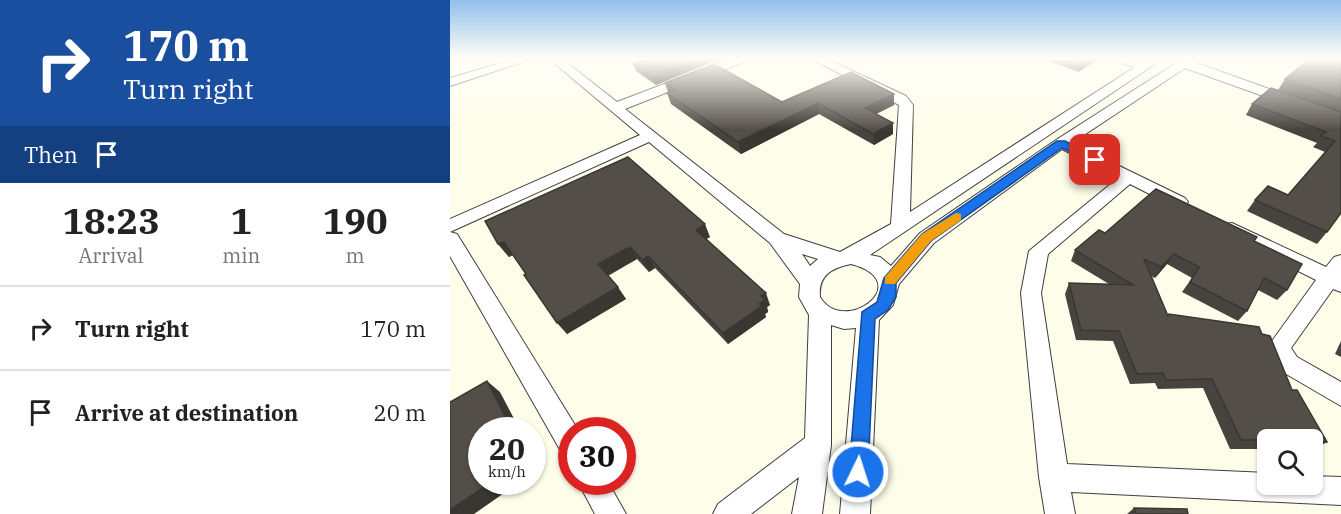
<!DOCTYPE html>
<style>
:root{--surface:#fff;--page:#f2f2f2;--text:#222;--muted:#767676;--line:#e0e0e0}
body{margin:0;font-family:"IBM Plex Serif",serif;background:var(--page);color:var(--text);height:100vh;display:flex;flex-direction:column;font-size:22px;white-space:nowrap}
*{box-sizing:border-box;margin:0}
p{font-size:20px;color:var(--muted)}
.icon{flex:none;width:33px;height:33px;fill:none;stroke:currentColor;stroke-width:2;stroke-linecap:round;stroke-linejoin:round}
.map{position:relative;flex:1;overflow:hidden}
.details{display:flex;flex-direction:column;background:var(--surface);width:450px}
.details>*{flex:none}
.guide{background:#1a4fa0;color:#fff;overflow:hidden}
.fabs{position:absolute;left:807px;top:429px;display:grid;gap:12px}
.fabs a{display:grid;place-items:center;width:66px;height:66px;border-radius:9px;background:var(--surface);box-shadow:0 2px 4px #0004;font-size:30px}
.speed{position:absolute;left:18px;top:417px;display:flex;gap:12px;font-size:30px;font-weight:700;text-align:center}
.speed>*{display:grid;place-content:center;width:78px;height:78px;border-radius:50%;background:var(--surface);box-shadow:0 2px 4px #0004;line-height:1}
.speed small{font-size:15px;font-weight:400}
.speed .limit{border:9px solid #d22;background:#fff;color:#111}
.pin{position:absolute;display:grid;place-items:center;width:51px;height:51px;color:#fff;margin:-26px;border-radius:12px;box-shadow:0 3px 9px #0006}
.me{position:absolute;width:66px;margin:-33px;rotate:4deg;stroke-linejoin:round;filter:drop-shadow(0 0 4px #0008)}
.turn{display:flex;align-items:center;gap:21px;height:126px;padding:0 24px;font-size:27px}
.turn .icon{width:78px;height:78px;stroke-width:2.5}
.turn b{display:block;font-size:42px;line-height:51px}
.then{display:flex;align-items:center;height:57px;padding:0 24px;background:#0003;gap:12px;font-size:22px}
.eta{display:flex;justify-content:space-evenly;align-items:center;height:102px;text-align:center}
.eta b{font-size:36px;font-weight:800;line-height:42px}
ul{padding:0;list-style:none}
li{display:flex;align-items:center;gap:18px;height:84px;padding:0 24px;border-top:2px solid var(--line)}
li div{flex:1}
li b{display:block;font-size:22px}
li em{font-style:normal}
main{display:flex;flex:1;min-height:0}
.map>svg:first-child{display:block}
</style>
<main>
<section class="details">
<div class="guide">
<div class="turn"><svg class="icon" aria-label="right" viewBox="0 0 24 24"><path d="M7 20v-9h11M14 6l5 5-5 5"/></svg><div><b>170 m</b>Turn right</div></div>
<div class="then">Then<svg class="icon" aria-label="arrive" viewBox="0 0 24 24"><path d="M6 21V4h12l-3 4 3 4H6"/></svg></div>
</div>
<div class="eta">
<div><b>18:23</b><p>Arrival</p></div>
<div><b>1</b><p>min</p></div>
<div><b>190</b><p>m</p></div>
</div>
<ul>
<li><svg class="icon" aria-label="right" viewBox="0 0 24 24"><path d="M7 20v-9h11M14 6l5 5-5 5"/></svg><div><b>Turn right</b></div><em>170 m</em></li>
<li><svg class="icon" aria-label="arrive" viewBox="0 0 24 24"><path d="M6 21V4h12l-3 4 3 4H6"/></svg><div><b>Arrive at destination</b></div><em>20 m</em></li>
</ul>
</section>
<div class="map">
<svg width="891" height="514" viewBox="0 0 891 514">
<rect width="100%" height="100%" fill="#fefdea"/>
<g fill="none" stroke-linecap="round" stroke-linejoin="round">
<!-- minor casing -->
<g stroke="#3e3e3e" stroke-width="2">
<g id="minor">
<path d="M68,58H85L0,86V78Z"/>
<path d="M98,58H111L167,102L282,58H298L296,61L175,109L334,234L390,252L441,224L449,105L360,58H375L456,96L463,105L460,212L685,67L664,61L662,58H679L694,62L700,58H714L420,255L430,257L441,266L470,233L606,140L734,58H748L744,62L891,115V124L735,68L622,143L735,198L738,202L735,206H723L680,184L598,254L591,293L617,464L818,473V484H862V476L891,477V505L621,492L625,514H595L589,477L571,293L579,251L668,178L612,149L484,243L449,284L443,305L429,320L420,514H390L406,328L394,329L381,325V445L372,514H342L349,477L301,514H263L268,504L355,438L359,315L349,297L350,284L320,243L199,142L0,232V219L190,135ZM352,254L368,259L360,266ZM401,264C468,282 394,337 370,297C368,275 382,268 401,264Z"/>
<path d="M782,223L876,267L884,257L891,255V292L883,289L841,348L847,357L891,382V406L831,371L817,348L866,280L775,234L773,229L775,224Z"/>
<path d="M0,232L7,234L128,430H122V459L113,455L0,256Z"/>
<path d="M128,482H158L176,514H145Z"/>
</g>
</g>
<!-- minor -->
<use href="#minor" fill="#fff" fill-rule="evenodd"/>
</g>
<!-- wall -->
<g fill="#47433e">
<path d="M201,58H272L206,85L186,71L183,64Z"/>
<path d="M596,58H648L647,60L628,72L596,60Z"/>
<path d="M891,58V213L877,232L867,244L797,211L805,200L838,195L875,152L863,147L867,143L796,115L802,104L855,100L828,90L835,79Z"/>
<path d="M215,83L332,102L444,94V105L426,114L443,134L424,145L369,114L291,154L221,104L217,93L218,92Z"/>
<path d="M655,233L804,241L837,290L827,300L808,290L797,311L788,321L732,292L742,278L717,264L705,278L701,276L718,316L812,334L842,390L877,442L863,450L862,440H818V449H780L753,388L708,389L705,383L680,384L663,341L626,340L615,294L619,283L659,284L621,261L625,250Z"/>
<path d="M260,237L256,239L320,305L317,307L318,312L315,314L316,317L278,344L205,268L199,272L187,259L158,276L176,299L117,334L63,255L59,257L48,244Z"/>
<path d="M891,341V357L885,354Z"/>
<path d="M684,508L738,514H677Z"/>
</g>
<!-- shaded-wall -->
<g fill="#3a3732">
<path d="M252,58H272L206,85L203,77Z"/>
<path d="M641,58H648L647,60L628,72L630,65Z"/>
<path d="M444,94V105L416,119L415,108Z"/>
<path d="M368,103L369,114L291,154L288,142Z"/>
<path d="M443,123V134L424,145L423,134Z"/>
<path d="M255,224L260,237L251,242L246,230Z"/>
<path d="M54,242L64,254L59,257L48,244Z"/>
<path d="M180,247L187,259L156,276L148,264Z"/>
<path d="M724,254L717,264L705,278L711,267Z"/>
<path d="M198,256L205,268L199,272L192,260Z"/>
<path d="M168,287L176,299L117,334L107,323Z"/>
<path d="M316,293L320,305L317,307L318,312L315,314L316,317L278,344L273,333L309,304L311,296Z"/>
<path d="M37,381L50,392L70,430H62Z"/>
<path d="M82,454L90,468L82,473Z"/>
<path d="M41,482H70L24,514H0V510Z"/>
</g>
<!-- building -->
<g fill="#534e48" stroke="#3a3732" stroke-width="1.5">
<path d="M201,58H252L203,77L183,64Z"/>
<path d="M611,58H641L630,65Z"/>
<path d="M861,58H891V99L835,79Z"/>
<path d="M264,64L332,102L401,72L444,94L415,108L443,123L423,134L368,103L288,142L217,93L225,90L215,83Z"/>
<path d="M821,88L891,112V213L877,232L805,200L818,186L838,195L885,141L871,136L876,132L802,104Z"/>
<path d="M178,157L255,224L246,230L316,293L311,296L315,300L309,304L312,306L273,333L198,256L192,260L180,247L148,264L168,287L107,323L74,275L76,274L54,242L48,244L35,221Z"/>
<path d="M706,189L807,237L804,241L852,264L837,290L814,278L797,311L740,282L749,267L724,254L711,267L694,259L718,316L719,314L809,327L812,334L820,336L842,390H847L877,442L862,441V440H791L762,379L716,380L713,373L687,374L669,331L631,330L619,283L683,285L625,250L649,230L655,233Z"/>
<path d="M37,381L62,430H32V482H41L0,510V402Z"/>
<path d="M684,508L737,509L738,514H686Z"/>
</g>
<!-- sky -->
<linearGradient id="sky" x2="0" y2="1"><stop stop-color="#92c0ec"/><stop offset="0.45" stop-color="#fffef6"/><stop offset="1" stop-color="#fffef6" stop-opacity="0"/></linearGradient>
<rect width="891" height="130" fill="url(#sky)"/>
<!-- route -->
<path fill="#1a73e8" stroke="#114b97" stroke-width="1.5" d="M607,141H615L651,160L641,162L612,148L481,241L446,283V297L438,310L425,319L418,472L415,479L408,482L401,479L399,472L412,312L427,302L434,278L472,234Z"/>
<!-- slow -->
<path fill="#f59e0b" d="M506,213L511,214V220L481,241L445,284H435V277L472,234Z"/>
</svg>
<div class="fabs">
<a><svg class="icon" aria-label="search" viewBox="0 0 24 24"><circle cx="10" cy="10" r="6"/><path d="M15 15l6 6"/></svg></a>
</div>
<div class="speed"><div>20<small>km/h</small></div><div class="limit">30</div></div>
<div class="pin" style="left:645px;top:160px;background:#d93025"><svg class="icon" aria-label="arrive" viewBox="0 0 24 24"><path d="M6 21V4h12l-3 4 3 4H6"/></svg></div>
<svg class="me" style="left:408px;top:472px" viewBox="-20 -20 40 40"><circle r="17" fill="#1a73e8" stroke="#fff" stroke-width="3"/><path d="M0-11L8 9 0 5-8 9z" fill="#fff"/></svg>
</div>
</main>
